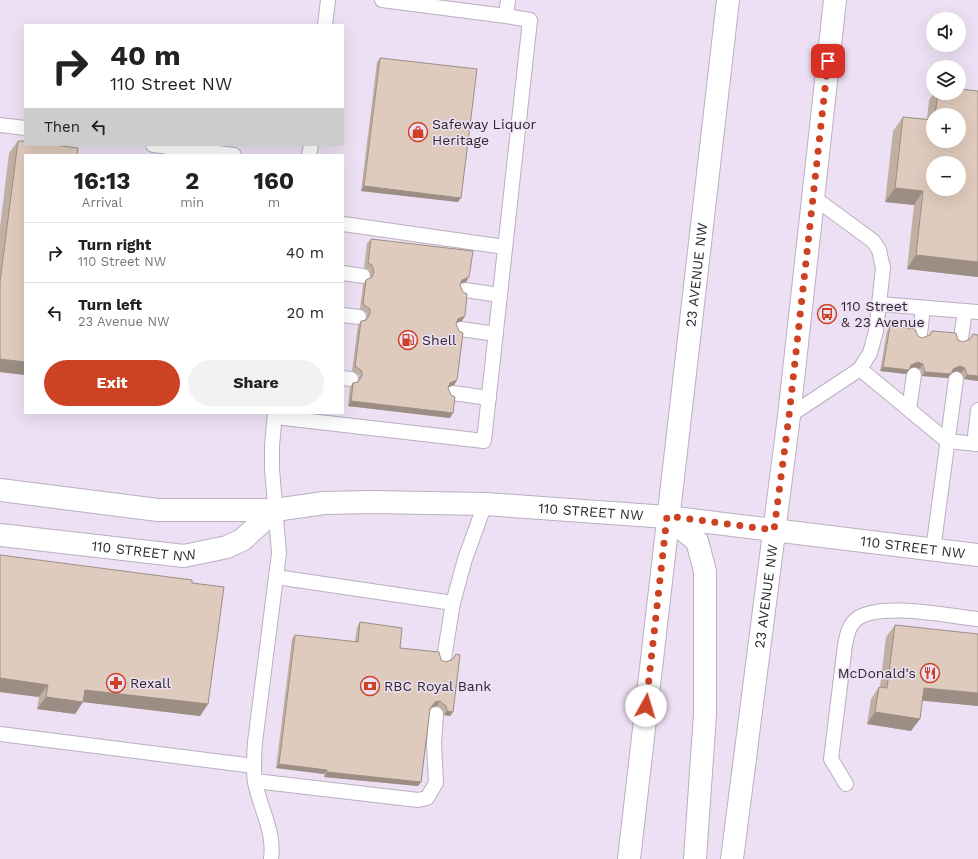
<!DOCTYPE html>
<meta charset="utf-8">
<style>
:root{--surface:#fff;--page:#f2f2f2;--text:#222;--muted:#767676;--line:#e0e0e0;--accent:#cc4223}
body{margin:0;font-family:"Work Sans",sans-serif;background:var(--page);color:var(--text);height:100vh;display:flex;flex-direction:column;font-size:15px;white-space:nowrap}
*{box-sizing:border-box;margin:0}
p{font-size:13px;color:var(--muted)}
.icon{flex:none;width:22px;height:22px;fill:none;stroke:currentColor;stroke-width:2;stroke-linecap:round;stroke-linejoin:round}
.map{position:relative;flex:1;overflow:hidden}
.drawer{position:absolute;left:24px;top:154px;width:320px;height:260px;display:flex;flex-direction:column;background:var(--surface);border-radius:0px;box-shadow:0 4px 16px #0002}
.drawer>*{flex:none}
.guide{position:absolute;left:24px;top:24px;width:320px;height:122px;border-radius:0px;box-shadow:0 4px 16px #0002;background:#fff;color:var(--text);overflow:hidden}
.tools{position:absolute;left:926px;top:12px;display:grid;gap:8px}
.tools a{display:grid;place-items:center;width:40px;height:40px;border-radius:50%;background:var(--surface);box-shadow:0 4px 16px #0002;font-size:20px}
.pin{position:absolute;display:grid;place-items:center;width:34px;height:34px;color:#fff;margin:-17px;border-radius:8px;box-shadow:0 2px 6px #0006}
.me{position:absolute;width:44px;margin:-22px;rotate:6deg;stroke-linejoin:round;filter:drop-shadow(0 0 3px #0008)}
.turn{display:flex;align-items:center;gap:14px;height:84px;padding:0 20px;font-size:18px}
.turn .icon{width:52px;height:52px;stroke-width:2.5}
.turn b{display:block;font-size:28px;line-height:34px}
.then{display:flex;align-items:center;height:38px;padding:0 20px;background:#0003;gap:8px;font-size:15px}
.eta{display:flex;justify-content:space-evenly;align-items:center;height:68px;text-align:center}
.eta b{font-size:24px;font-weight:700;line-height:28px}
.primary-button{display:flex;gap:8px;margin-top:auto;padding:8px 20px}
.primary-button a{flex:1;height:46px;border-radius:24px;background:var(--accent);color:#fff;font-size:16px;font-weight:700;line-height:46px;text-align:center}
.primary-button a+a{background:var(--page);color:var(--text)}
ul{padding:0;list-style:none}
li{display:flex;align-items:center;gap:12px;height:60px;padding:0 20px;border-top:1px solid var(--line)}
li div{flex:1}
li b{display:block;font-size:15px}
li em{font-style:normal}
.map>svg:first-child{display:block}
</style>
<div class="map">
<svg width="978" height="859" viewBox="0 0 978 859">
<rect width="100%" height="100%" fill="#ede0f4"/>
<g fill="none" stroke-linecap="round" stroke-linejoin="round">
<!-- lane casing -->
<g stroke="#baaec0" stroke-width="16">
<g id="lane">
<path d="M382,0L506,16"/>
<path d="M325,25L328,0"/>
<path d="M0,125L25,128"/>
<path d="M153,145L234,155"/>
<path d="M309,155L311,145"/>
<path d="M343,224L505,247"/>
<path d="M343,273L363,276"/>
<path d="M465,290L500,295"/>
<path d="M879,304L978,312"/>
<path d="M343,315L359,317"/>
<path d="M461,329L496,334"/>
<path d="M920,334L923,308"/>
<path d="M961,338L965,311"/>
<path d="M860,369L947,441L978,444"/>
<path d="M343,378L351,379"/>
<path d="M453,393L489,398"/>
<path d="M909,409L914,375"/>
<path d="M789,416L860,369L870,353L876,331L883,268L879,250L873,241L813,197"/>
<path d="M275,417L484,441L530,20L506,16L508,0"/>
<path d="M974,444L978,410"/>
<path d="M933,550L956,379"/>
<path d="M276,577L453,603"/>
<path d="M444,658L453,603L465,559L485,504"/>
<path d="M0,734L254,766"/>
<path d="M255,781L418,800L427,798L436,783L434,744L436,714"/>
<path d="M846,784L831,759L845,645C847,635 849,624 858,618C883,602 948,616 978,619"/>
<path d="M271,859C275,831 260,809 255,782C253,769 254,755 255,742L279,553L272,469V446L275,413"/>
</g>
</g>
<!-- street casing -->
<g stroke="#baaec0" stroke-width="24">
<g id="street">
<path id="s1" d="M0,490L158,510H275L324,503L372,502L485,504L667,517L978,555"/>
<path id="s2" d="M0,535L184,556L227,547L242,540L275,510"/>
</g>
</g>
<!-- secondary casing -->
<g stroke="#baaec0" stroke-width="24">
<g id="secondary">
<path d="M667,517L697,541L705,571V714L695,859"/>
<path id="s3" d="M629,859L728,0"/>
<path id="s4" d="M732,859L789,416L835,0"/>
</g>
</g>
<!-- lane -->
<use href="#lane" stroke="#fff" stroke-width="14"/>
<!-- street -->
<use href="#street" stroke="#fff" stroke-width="22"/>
<!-- secondary -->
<use href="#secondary" stroke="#fff" stroke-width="22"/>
</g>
<!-- wall -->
<g fill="#c0afa3" fill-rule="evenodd">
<path d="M380,58L458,202L361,191L377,62Z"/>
<path d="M934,93H959L978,277L907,269L914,205L885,202L893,131L903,117L927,119L929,100ZM933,115H959L933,141Z"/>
<path d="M18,141L25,155V375L0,372V227L9,153Z"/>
<path d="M371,239L466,282L460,284V285L462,321L456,323V324L457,380L454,385L448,387V388L450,418L348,406L350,387L353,383L358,382L359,380V375L352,371L358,325L361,321L366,320L367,318V313L360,309L363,284L366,280L371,278V277L369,270L364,268L367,243Z"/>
<path d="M890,326L922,338L928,336L932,331L963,342L969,340L973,334L978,381L964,379L961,373L957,371L951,373L948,378L922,376L920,369L915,367L909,369L906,374L880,371L887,331Z"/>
<path d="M0,555L192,583L208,704L200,716L83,702L75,714L37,709L39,697L0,692Z"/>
<path d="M360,622L400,648L441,660L446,662L452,660L456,654L453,712L450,716L444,715L443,710L437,706L432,707L430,709L421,782L418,786L324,777V774L276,768L292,639L295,635L355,642L357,627Z"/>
<path d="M895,625L978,706L922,700L911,731L867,724L871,699L879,687H880L886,637Z"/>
</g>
<!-- shaded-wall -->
<g fill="#9c8e84">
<path d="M364,186L461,198L458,202L361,191Z"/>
<path d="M895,188L923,191L914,205L885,202Z"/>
<path d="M916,255L978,262V277L907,269Z"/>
<path d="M469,277L466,282L459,284L462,280Z"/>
<path d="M465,316L462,321L455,323L458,319Z"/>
<path d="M0,359L25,362V375L0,372Z"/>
<path d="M918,362L923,364L920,369L915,367L908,369L911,365Z"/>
<path d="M960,366L965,368L961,373L957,371L950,374L953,369Z"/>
<path d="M883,367L909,370L906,374L880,371Z"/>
<path d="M925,372L951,374L948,378L922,376Z"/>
<path d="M967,375L978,376V381L964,379Z"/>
<path d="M457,380L454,385L447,388L450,383Z"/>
<path d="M351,401L453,413L450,418L348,406Z"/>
<path d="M0,678L48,685L39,697L0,692Z"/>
<path d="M924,688L978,693V706L915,700Z"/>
<path d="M85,690L208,704L200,716L83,702L75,714L37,709L46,697Z"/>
<path d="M440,701L437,706L432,707L427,713L435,702Z"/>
<path d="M447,711L453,712L450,716L444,715Z"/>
<path d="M875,712L920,719L911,731L867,724Z"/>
<path d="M279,764L327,770L324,774L276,768Z"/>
<path d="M327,772L421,782L418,786L324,777Z"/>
</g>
<!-- building -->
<g fill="#dfcbbd" stroke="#9c8e84" fill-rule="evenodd">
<path d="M380,58L477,69L461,198L364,186Z"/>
<path d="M959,89L978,91V262L916,255L923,191L895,188L903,117L933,120V141H959V115H935L938,93H959ZM933,163H959V189H933Z"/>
<path d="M18,141H25V145H54L78,148L77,155H25V362L0,359V282Z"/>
<path d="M371,239L473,251L469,277L462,280L460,285L463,292L467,294L465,316L458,319L456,324L459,331L463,333L457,380L450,383L448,388L451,395L455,397L453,413L351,401L353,383L358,382L362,376V371L355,366L361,321L366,320L370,314V309L363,304L366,280L372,277L374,272L372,265L368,263Z"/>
<path d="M890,326L915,329L918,336L922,338L930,335L932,331L956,333L958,340L963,342L970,339L973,334L978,335V376L967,375L965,368L960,366L953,369L951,374L925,372L923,364L918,362L911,365L909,370L883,367Z"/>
<path d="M0,555L192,580V583L224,587L208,704L85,690L83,702L46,697L48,685L0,678Z"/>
<path d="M360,622L402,628L400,648L439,652L441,660L446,662L453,659L456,654L460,655L453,712L447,711L446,706L440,701L435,702L430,709L421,782L327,772V770L279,764L295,635L358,642Z"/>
<path d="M895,625L978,634V693L924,688L920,719L875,712L879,687L887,688Z"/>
</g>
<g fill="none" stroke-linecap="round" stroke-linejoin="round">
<!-- route -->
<path stroke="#cc4223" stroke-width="7" stroke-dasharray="0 12.6" d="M646,706L667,516L774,530L789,416L828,61"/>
</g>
<!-- icons -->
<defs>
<g id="shop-ring" transform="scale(1)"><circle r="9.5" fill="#ede0f4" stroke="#cc4223" stroke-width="1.5"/><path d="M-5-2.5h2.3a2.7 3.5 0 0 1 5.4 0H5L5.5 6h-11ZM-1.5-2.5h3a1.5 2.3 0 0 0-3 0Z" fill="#cc4223"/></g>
<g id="bus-ring" transform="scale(1)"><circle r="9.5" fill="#ede0f4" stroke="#cc4223" stroke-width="1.5"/><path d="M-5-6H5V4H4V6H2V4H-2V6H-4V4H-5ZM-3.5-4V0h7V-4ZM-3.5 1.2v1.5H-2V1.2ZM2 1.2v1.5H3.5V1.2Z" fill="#cc4223"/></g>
<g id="fuel-ring" transform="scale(1)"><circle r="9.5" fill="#ede0f4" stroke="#cc4223" stroke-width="1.5"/><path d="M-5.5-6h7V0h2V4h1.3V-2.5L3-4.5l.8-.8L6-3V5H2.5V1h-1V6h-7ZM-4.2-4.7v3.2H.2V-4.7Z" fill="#cc4223"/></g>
<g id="restaurant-ring" transform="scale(1)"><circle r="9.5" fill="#ede0f4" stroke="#cc4223" stroke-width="1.5"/><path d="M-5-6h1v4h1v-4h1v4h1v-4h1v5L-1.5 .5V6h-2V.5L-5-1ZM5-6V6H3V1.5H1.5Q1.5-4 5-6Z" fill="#cc4223"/></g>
<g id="pharmacy-ring" transform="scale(1)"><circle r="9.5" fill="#ede0f4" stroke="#cc4223" stroke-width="1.5"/><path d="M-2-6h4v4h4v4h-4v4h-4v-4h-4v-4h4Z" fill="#cc4223"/></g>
<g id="bank-ring" transform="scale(1)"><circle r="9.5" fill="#ede0f4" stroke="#cc4223" stroke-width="1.5"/><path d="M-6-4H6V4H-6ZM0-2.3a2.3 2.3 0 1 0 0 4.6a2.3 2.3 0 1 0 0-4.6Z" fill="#cc4223"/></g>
</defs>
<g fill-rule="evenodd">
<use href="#shop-ring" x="418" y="132"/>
<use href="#bus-ring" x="827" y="314"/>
<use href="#fuel-ring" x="408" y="340"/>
<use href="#restaurant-ring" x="930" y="673"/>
<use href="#pharmacy-ring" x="116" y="683"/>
<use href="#bank-ring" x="370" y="686"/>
</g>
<g text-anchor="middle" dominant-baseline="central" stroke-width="3" stroke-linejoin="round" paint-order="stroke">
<!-- poi labels -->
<g font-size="14" fill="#2c272e" stroke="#ede0f4" text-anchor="start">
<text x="432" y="124">Safeway Liquor<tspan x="432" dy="16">Heritage</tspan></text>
<text x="841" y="306">110 Street<tspan x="841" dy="16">&amp; 23 Avenue</tspan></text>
<text x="422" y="340">Shell</text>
<text x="916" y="673" text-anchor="end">McDonald's</text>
<text x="130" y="683">Rexall</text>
<text x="384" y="686">RBC Royal Bank</text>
</g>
<!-- street labels -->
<g font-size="14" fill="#2c272e" stroke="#ede0f4">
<text stroke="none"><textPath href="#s3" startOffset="588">23 AVENUE NW</textPath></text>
<text stroke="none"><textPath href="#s1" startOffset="593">110 STREET NW</textPath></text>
<text stroke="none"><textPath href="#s1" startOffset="917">110 STREET NW</textPath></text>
<text stroke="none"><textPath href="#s2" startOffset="145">110 STREET NW</textPath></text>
<text stroke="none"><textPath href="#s4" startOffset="265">23 AVENUE NW</textPath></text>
</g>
</g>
</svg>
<div class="tools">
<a><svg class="icon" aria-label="sound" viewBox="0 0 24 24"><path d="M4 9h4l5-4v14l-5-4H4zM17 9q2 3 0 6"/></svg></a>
<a><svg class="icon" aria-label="layers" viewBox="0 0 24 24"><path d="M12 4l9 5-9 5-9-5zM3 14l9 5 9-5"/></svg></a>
<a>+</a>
<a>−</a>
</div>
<div class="pin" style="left:828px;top:61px;background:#d93025"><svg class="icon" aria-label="arrive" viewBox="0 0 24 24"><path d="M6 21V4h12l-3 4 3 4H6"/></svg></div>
<svg class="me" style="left:646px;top:706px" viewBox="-20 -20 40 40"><circle r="19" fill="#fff"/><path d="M0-13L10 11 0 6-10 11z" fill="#cc4223"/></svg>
<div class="guide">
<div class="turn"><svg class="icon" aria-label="right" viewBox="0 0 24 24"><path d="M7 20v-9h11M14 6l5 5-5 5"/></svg><div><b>40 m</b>110 Street NW</div></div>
<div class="then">Then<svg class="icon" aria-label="left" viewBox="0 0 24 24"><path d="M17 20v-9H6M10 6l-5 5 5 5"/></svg></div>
</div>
<section class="drawer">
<div class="eta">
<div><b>16:13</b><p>Arrival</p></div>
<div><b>2</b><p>min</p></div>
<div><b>160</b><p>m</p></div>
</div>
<ul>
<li><svg class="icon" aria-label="right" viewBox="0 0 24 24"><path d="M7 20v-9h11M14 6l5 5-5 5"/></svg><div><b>Turn right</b><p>110 Street NW</p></div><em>40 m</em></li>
<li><svg class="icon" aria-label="left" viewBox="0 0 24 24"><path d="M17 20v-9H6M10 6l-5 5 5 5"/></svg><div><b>Turn left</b><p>23 Avenue NW</p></div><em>20 m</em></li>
</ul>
<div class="primary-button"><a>Exit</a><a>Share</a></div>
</section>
</div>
